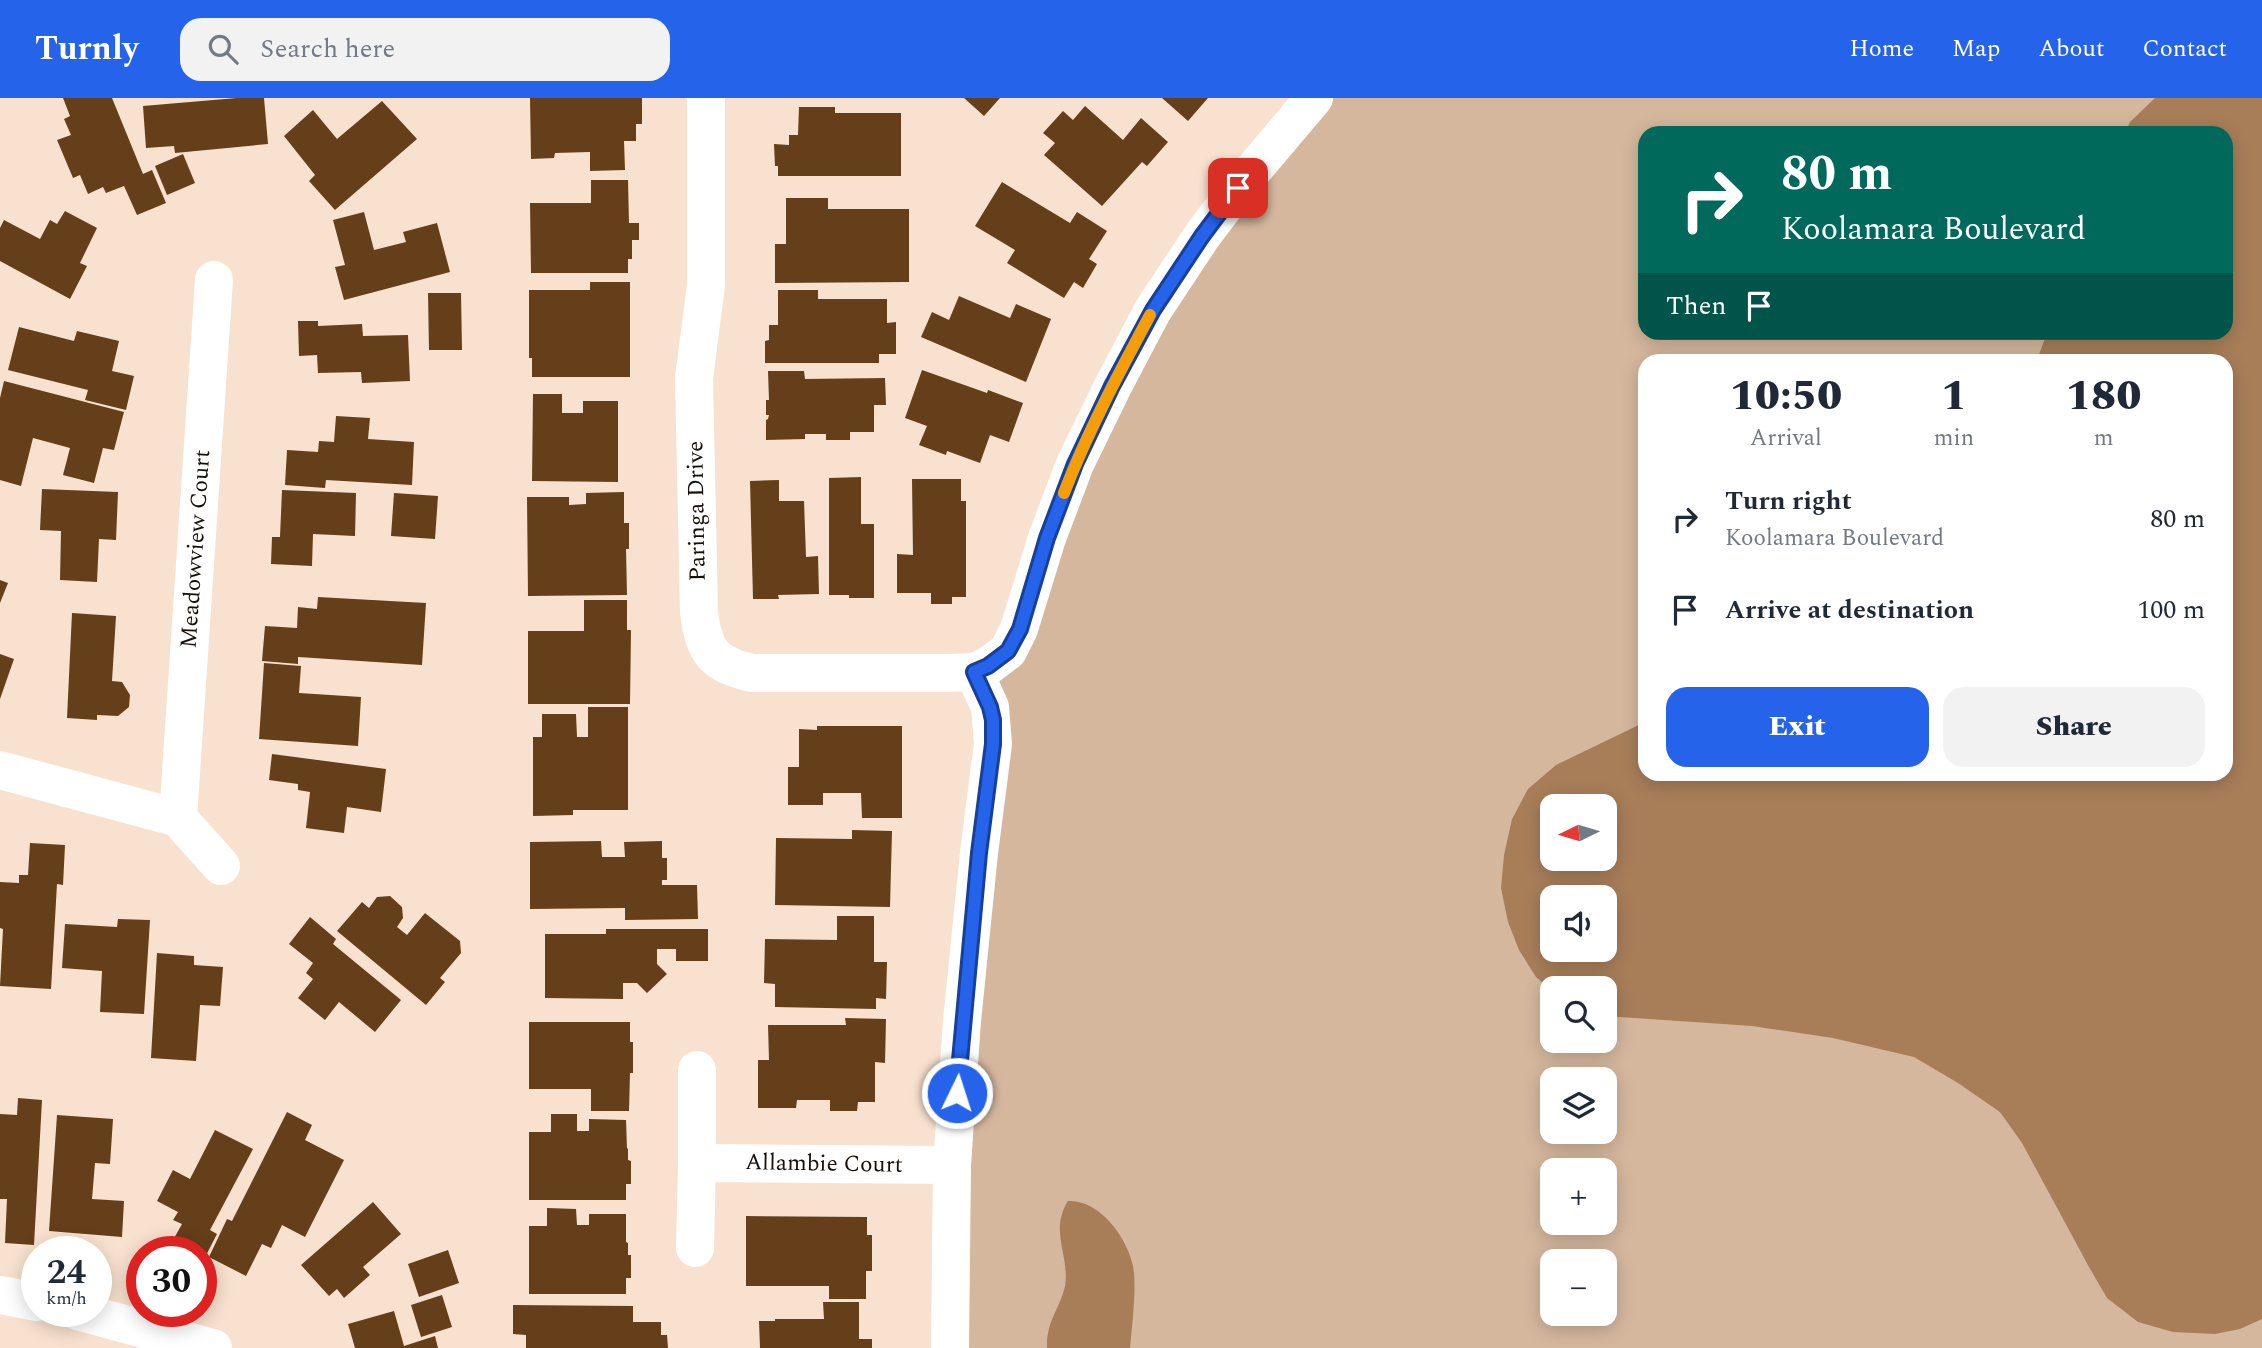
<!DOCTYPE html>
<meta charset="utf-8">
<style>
:root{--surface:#fff;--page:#f2f2f3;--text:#1f2937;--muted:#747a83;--accent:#2563eb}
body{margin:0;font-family:Spectral,serif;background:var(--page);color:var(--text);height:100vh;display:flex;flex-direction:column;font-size:26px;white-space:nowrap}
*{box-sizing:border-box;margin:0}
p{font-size:23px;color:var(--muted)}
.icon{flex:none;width:38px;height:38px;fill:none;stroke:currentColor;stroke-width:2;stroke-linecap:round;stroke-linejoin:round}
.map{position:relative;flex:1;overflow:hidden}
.sheet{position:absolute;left:1638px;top:256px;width:595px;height:427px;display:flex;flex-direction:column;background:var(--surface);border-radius:21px;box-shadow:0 4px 18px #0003}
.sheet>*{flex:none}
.banner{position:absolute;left:1638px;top:28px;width:595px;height:214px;border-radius:21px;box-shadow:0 4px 18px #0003;background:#00695c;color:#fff;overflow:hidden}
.needle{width:46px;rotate:265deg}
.buttons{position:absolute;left:1540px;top:696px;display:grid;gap:14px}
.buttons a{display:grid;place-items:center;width:77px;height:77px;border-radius:14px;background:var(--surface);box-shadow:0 4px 18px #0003;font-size:35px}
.speed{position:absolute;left:21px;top:1138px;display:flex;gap:14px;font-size:35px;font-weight:700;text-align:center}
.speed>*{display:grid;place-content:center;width:91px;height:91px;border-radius:50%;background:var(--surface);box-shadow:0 4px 18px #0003;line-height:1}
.speed small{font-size:18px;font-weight:400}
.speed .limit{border:10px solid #d22;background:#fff;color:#111}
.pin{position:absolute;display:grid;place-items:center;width:60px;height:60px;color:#fff;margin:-30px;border-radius:14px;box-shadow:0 4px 10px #0006}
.me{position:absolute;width:77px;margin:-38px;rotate:4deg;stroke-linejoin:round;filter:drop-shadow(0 0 5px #0008)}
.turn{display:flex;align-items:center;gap:24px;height:147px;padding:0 28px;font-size:32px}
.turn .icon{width:91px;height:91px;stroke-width:2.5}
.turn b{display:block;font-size:49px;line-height:60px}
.then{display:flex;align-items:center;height:66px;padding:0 28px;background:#0003;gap:14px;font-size:26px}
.eta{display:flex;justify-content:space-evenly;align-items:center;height:119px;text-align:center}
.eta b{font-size:42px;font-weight:800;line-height:49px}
.action{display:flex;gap:14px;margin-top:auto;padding:14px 28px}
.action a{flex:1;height:80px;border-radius:21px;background:var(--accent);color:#fff;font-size:28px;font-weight:800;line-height:80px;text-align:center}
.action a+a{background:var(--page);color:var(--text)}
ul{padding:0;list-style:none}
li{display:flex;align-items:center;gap:21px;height:91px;padding:0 28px}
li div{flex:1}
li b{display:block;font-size:26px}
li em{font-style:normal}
header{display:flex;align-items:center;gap:42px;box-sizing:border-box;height:98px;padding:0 35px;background:var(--accent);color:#fff}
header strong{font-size:33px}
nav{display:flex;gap:38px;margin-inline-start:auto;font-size:24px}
.search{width:490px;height:63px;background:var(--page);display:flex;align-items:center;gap:18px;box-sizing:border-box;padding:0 24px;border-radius:21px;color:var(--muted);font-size:26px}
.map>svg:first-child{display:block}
</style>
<header>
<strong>Turnly</strong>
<div class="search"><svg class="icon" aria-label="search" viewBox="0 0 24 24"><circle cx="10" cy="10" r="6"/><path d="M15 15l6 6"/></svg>Search here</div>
<nav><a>Home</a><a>Map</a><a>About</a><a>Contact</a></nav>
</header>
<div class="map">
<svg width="2262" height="1250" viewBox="0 0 2262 1250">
<rect width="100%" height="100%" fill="#f8e1ce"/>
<!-- green -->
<path fill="#d5b79d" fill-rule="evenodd" d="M1314,0H2262V1250H950L989,568L1075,366ZM1645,35H2226V234H1645ZM1645,262H2226V676H1645ZM1552,709H1605V761H1552ZM1552,800H1605V852H1552ZM1552,891H1605V943H1552ZM1552,982H1605V1034H1552ZM1552,1073H1605V1125H1552ZM1552,1164H1605V1216H1552Z"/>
<!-- water -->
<g fill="#a87e59" fill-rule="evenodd">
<path d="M2155,0H2262V1221L2240,1231L2215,1236L2173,1234L2138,1224L2107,1200L2089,1169L2022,1045L2000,1014L1958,985L1914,959L1833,940L1752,928L1605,918V891H1552V893L1536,879L1519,852L1508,824L1501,790L1504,757L1512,721L1528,691L1556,667L1645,624V676H2226V262H2037L2047,235L2226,234V35H2125L2130,24ZM1552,709H1605V761H1552ZM1552,800H1605V852H1552Z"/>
<path d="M1068,1103C1099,1101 1127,1139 1133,1168C1137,1189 1132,1227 1130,1250H1047C1046,1223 1060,1211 1065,1188C1070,1158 1049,1133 1068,1103Z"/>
</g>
<!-- building -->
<g fill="#643f19">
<path d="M63,0H112L143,76L152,72L166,105L137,117L124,88L106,95L103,89L88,96L80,77L73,80L57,42L71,37L64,21L70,18Z"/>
<path d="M237,0H264L268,46L175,55L174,48L146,50L143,8Z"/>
<path d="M530,0H642V26H636V43H624L625,72L590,73V54L555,55L554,60L531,61Z"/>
<path d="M964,0H1000L984,18Z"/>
<path d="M1162,0H1208L1188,23Z"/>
<path d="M382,3L417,41L335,112L309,83L315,77L284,38L313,12L337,41Z"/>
<path d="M1085,8L1123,42L1141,20L1168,44L1147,68L1142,64L1102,108L1044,57L1055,45L1043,35L1063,13L1073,22Z"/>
<path d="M799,9H835V15H901V78H778V68H775L774,46L789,47V37H798Z"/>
<path d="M183,56L195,85L167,97L155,68Z"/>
<path d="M591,82H628L629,125H639V142H632V161H628V175H531L530,105H591Z"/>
<path d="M1002,84L1070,125L1077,114L1107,133L1089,161L1097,166L1083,190L1074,184L1064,200L1007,165L1015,152L975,128Z"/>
<path d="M786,100H828V111H909V184L775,185V146H786Z"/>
<path d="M65,113L97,130L80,165L87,168L70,201L0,163V130L4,122L40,141L50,122L57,126Z"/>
<path d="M364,114L374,152L406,144L403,134L437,125L450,174L344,202L335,169L345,167L333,122Z"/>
<path d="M590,184H630V279H532V260H529V192H590Z"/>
<path d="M778,192H818V201H887V225L896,224V256H879V265H765V243L769,242V227H778Z"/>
<path d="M428,195H461L462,252H429Z"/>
<path d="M959,198L1010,220L1016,206L1051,221L1026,284L921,239L932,214L949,222Z"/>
<path d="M298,223H318V228L362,226L363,238L408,237L410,283L362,285L361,274L318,275L317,257L299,258Z"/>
<path d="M19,229L74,243L77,233L119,243L112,273L134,278L126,312L85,302L88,292L8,272Z"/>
<path d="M922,272L987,295L988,292L1023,305L1009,344L990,337L980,365L947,353L946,357L919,347L927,328L905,320Z"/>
<path d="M768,273H804L805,281L885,280L886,307H874V334H850V342H826V336H805V341L766,342V322L768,321L769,317H766V302H769Z"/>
<path d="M4,283L124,314L114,352L103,350L94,385L63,377L70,350L33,340L21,388L0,382V300Z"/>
<path d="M533,296H562V315H583V303H618V384L532,383Z"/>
<path d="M336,318L370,320L368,341L414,344L412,387L326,382L325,390L285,387L287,352L318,354L319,343L334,344Z"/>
<path d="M861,379V426H874V500H849V497H829V380Z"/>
<path d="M912,381H961V403H966V499H952V506H931V495H897V456L913,457Z"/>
<path d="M779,382V403H804L806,459L818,458L819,496L778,497L779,501H753L750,383Z"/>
<path d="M42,391L118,394L116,442L99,441L97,484L60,482L61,433L40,432Z"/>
<path d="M282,392L356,395L355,438L313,436L312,468L271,466L272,439H280Z"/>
<path d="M624,394V425H629V451H626L627,497L528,498L527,399H569V407L586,406V395Z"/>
<path d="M394,395L438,398L435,441L391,438Z"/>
<path d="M0,482L8,485L0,505Z"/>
<path d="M318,499L426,505L422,567L298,559V566L262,563L265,528L297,530L298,509L317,511Z"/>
<path d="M584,502H627V532H631L630,606H528V533H584Z"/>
<path d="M72,515L116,518L112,583L122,584L130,597L129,609L118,618L97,617V622L67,620Z"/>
<path d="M0,556L14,561L0,601Z"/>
<path d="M264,565L301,568L299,595L361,599L358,648L259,641Z"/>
<path d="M588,609H628V712H573V717L533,718V639H542V616H576L577,639H588Z"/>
<path d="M817,628H902V720H862L861,695H823V707H788V669H799V631L817,632Z"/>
<path d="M272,656L386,671L381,714L347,709L344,735L306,730L310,694L298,692V686L269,682Z"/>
<path d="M852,732L892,733L890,809L775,807L776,740L852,741Z"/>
<path d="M601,743L602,759H625L624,744L662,743V760H667V782H662V787H697L698,821L625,822V810L530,811V744Z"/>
<path d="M30,745L65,747L63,787L57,786L51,891L0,888L3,831L0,830V784L19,785V777H28Z"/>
<path d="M390,798L402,809L403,820L397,829L407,837L425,815L460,843L461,855L440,880L445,884L426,907L337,833L362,804L369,810L377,799Z"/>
<path d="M837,818H874V864H887L886,901L876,900V911L775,909V886L764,885L765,841L837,842Z"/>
<path d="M310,819L336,841L333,846L401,902L375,934L339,904L325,922L298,900L313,881L306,875L313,865L289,846Z"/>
<path d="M118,821L150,822L144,916L100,914L102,873L62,870L65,826L117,829Z"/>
<path d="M606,831H708V863H676V851H657V866L667,876L647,895L637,885H623V901L545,900V836H606Z"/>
<path d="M157,855L194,858V867L223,869L220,908L200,907L196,963L151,960Z"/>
<path d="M845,920L886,921L885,965L875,964V1004H858L857,1013H830V1002H797L796,1010H758V962H769L768,927H846Z"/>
<path d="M529,924H630V944H633V975H630L629,1013H591V991H529Z"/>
<path d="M18,1000L42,1002L34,1147L5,1145L7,1101H0V1016L17,1017Z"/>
<path d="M287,1014L312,1027L305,1042L344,1062L305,1139L282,1127L271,1150L262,1146L246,1178L209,1159L227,1121L232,1123Z"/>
<path d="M551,1016H577V1033H589V1021L626,1022L627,1051L628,1050V1062L631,1063V1086H626V1102H529V1034H551Z"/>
<path d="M57,1017L113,1021L110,1066L95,1065L92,1101L124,1103L122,1139L49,1133Z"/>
<path d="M215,1032L253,1051L210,1132L217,1136L201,1167V1153H167L182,1126L173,1122L178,1114L157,1103L173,1072L190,1081Z"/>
<path d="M373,1104L401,1136L363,1169L370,1177L344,1200L337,1191L329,1198L301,1167Z"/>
<path d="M547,1110L576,1111L577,1127H589V1116H626V1144L628,1145V1157H631V1180H626V1196H529V1128H547Z"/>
<path d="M746,1118L867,1119V1137H872V1173H866V1201H829V1188H746Z"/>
<path d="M448,1152L459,1185L419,1199L408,1166Z"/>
<path d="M442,1197L452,1229L421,1239L411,1207Z"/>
<path d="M823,1204H859V1241H872V1250H760L759,1223H775V1221H824Z"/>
<path d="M513,1207L633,1208V1224H661V1237H667L668,1250H526V1237L513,1236Z"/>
<path d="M394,1213L404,1248L435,1238L438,1250H355L348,1226Z"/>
</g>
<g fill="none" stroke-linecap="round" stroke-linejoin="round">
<!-- street -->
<g stroke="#fff" stroke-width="38">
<path d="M706,0V187L694,280L699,514C704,554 713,566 752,575H948L974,574"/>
<path d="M0,672L178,720L221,768"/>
<path d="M178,720L214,182"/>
<path d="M697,972V1065"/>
<path d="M695,1150L697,1065L952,1067"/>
<path d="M0,1197L37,1204"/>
<path d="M77,1213L213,1250"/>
<path d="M950,1250L952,1067L962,923L979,755L993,646L990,609L974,574L988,568L1008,553L1019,531L1047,440L1075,366L1113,288L1153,212L1202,138L1238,90L1314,0"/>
</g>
</g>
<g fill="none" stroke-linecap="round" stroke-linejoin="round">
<!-- route casing -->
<g stroke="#184099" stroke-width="18">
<path id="route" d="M957,995L979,755L993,646V622L990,609L974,574L988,568L1008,553L1020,531L1047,440L1075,366L1112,288L1153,212L1202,138L1238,90"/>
</g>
<!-- route -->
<use href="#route" stroke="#2563eb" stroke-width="12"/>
<!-- slow -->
<path stroke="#f59e0b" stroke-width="12" d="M1064,395C1088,333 1119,275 1150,217"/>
</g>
<g text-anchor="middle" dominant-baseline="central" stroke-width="7" stroke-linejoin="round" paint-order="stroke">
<!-- street labels -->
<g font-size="23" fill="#171009" stroke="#fff">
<text transform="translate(697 413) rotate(-91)">Paringa Drive</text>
<text transform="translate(196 451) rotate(-86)">Meadowview Court</text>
<text transform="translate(824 1066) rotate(1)">Allambie Court</text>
</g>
</g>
</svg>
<div class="buttons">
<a><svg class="needle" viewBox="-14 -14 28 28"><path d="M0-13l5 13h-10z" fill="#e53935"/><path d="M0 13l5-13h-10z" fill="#747a83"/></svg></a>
<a><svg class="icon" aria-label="sound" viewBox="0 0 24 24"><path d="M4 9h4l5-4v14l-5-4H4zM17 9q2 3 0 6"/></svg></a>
<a><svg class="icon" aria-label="search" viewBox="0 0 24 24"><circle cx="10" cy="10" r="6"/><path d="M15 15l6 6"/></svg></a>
<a><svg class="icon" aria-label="layers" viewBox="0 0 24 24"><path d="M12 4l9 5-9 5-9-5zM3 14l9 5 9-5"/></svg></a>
<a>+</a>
<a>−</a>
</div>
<div class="speed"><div>24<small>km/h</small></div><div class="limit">30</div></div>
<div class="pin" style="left:1238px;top:90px;background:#d93025"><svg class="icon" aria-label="arrive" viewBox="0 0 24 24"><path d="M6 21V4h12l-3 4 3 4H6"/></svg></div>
<svg class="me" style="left:957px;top:995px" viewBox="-20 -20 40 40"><circle r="17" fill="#2563eb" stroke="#fff" stroke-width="3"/><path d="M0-11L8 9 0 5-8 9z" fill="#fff"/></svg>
<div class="banner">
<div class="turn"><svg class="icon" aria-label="right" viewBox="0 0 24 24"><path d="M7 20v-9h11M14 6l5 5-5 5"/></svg><div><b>80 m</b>Koolamara Boulevard</div></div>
<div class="then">Then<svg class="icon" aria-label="arrive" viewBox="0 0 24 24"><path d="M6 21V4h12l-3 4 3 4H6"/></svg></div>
</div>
<section class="sheet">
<div class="eta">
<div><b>10:50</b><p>Arrival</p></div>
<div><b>1</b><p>min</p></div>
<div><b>180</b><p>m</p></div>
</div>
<ul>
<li><svg class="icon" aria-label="right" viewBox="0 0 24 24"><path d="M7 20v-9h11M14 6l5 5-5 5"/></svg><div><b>Turn right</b><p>Koolamara Boulevard</p></div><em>80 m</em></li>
<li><svg class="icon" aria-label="arrive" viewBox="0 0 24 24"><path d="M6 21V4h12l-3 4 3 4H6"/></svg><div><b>Arrive at destination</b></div><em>100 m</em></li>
</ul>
<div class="action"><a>Exit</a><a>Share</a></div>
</section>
</div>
